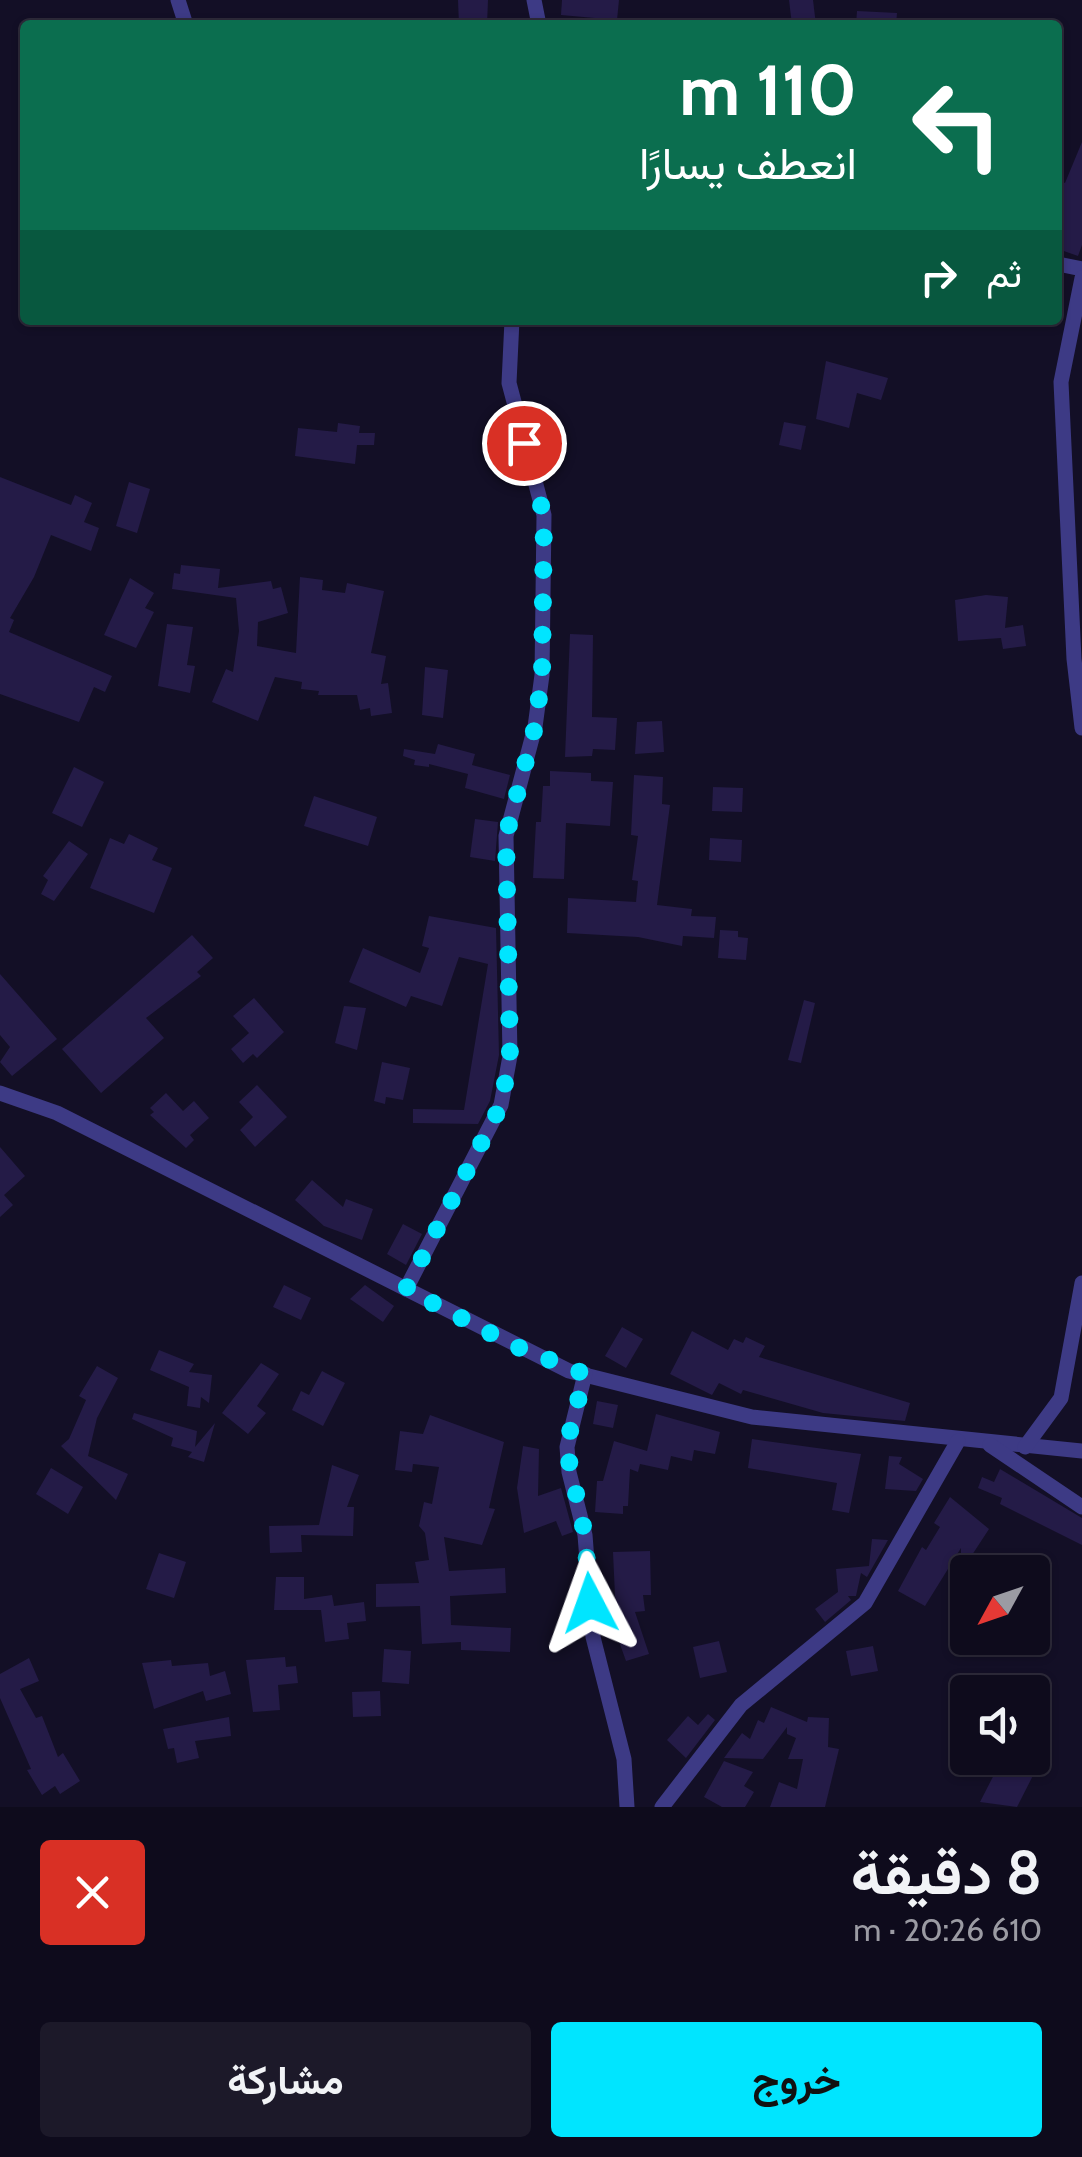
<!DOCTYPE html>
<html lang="ar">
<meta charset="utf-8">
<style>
:root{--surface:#0e0b1c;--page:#1c1929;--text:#f1f3f6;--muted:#9b9ba3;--line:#2e2b3b;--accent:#00e5ff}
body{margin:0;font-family:Cabin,Vazirmatn,sans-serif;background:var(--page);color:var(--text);direction:rtl;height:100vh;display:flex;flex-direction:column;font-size:38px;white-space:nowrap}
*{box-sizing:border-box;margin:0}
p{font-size:32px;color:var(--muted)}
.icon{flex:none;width:55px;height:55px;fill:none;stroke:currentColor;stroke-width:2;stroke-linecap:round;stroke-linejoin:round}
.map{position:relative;height:1807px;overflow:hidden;direction:ltr}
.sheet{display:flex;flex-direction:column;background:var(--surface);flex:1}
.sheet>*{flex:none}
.hud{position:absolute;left:20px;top:20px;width:1042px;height:305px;border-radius:10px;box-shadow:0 2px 8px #0004,0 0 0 2px var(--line);direction:rtl;background:#0b6e4f;color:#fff;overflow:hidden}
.needle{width:65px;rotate:230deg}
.controls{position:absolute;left:950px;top:1555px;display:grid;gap:20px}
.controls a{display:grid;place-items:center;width:100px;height:100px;border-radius:10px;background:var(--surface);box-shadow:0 2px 8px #0004,0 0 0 2px var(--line);font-size:50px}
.pin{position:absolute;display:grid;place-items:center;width:85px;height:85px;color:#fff;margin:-42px;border:5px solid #fff;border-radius:50%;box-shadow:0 2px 10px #0007}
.me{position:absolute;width:110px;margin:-55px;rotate:356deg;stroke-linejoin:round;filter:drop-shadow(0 0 8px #0008)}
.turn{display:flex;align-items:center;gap:35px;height:210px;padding:0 40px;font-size:45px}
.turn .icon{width:130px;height:130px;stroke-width:2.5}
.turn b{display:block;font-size:70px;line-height:85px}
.then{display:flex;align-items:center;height:95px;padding:0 40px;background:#0003;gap:20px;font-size:38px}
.round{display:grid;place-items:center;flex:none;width:105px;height:105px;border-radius:10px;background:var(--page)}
.head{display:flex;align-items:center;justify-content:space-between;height:170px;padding:0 40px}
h1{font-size:60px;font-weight:700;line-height:75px}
.cta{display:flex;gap:20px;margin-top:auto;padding:20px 40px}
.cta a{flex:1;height:115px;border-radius:10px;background:var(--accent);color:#111;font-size:40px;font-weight:700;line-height:115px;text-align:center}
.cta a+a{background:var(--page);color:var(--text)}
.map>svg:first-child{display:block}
</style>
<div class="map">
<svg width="1082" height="1807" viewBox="0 0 1082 1807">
<rect width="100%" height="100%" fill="#130f26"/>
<!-- building -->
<g fill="#241b47">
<path d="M458,0H488L487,25H459Z"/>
<path d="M562,0H619L617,20L561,15Z"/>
<path d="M789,0H813L816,25H792Z"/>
<path d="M857,11L897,13L896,25H856Z"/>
<path d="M1082,142V245L1078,256L1058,249V180L1065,183Z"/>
<path d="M826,361L888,378L881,400L857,393L849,428L816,419Z"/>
<path d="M784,422L806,426L801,450L779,445Z"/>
<path d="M338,423L360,426L359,433H375L374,445H357L355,464L295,456L298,428L337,432Z"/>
<path d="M0,477L71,505L75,495L92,503L84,522L99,528L91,551L51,535L34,577L10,618L14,620L9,632L112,676L105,692L94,687L79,722L0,694Z"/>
<path d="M129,482L150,489L137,533L116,526Z"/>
<path d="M181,565L220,569L218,588L271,581L273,589L281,587L288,613L258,622L257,646L296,653L300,577L323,580L322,590L345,593L347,583L384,591L371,653L386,656L381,684L388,683L392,713L371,716L370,708L360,710L357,695H318L319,691L301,689L302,682L275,677L258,721L212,702L226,669L233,672L239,631L236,598L172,589L174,573L180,574Z"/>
<path d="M130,578L154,593L145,608L154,612L136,648L104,635Z"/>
<path d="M986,595L1008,597L1005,628L1023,625L1026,646L1003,649L1001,638L958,641L955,600Z"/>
<path d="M167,624L193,627L187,665L195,666L190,693L158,686Z"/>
<path d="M570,634L593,635L592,717L617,718L615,750L593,749L592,756L565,757Z"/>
<path d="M425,667L448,670L443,718L422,715Z"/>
<path d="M662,721L664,752L635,754L637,722Z"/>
<path d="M438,744L475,754L472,765L510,775L504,799L465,788L468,774L429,764V767L414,765L415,760L403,756L404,749L435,754Z"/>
<path d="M74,767L104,782L82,827L52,813Z"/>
<path d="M550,771L591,773V781L613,782L610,826L566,823L564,879L533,878L536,822H541L543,786H550Z"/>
<path d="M634,775L663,777L662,804L670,805L657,905L692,909L691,916L716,917L714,938L683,936L682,946L638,937L567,933L568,898L636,902L638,881L632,880L638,836L631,835Z"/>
<path d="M713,787L743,788L742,812L712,811Z"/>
<path d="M314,796L377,817L368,846L304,826Z"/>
<path d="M475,819L498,822L495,861L470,857Z"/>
<path d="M129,834L158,848L152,860L172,868L154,913L90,888L110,838L124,844Z"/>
<path d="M710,838L742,840L741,862L709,860Z"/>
<path d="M69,841L88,854L54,901L41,894L48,880L43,876Z"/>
<path d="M429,916L496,928L499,1055L490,1101L478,1124L413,1123V1109L464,1110L488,964L459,957L442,1006L411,996L406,1007L349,982L363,948L420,973L429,948L422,946Z"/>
<path d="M720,930L738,931V937L748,938L746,960L718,958Z"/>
<path d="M192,935L213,958L197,972L201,976L146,1018L164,1038L101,1093L62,1049Z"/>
<path d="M0,974L57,1039L12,1076L0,1062L10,1047L0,1035Z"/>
<path d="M254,998L284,1032L257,1058L253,1054L243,1063L231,1049L249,1033L233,1016Z"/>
<path d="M804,1000L815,1003L801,1063L788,1060Z"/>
<path d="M344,1006L366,1008L357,1050L335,1043Z"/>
<path d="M382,1062L410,1068L403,1100L386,1097L385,1104L374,1101Z"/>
<path d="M257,1085L287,1117L255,1147L240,1130L253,1117L239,1102Z"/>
<path d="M166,1093L183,1111L194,1101L209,1118L190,1135L194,1140L186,1148L150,1115L154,1112L150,1108Z"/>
<path d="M0,1147L25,1176L4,1195L13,1205L0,1217Z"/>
<path d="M312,1180L343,1207L346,1199L373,1209L362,1240L324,1226L295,1200Z"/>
<path d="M403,1224L422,1234L406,1265L387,1254Z"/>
<path d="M284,1285L311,1298L301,1320L273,1307Z"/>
<path d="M365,1285L394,1306L383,1322L350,1299Z"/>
<path d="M622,1327L643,1339L626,1368L605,1356Z"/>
<path d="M692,1331L728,1350L734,1339L743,1343L746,1337L765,1346L759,1357L910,1403L905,1421L823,1413L743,1390L741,1394L719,1383L712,1395L670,1374Z"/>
<path d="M159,1350L194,1364L189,1372L212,1375L209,1403L201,1397L200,1408L187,1406L189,1387L150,1370Z"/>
<path d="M261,1363L279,1374L257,1406L266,1413L248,1434L222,1413Z"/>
<path d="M97,1366L118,1378L97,1418L88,1456L128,1474L116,1500L61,1446L69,1439L86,1400L79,1396Z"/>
<path d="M322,1371L345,1383L323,1426L292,1410L301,1391L309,1395Z"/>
<path d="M597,1401L618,1405L613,1428L593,1424Z"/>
<path d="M134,1413L197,1431L195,1447L215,1423L204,1462L188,1457L192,1452L171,1446L173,1438L132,1419Z"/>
<path d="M656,1414L720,1432L715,1454L694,1450L692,1461L671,1456L668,1470L640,1464L638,1472L630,1469L628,1506H623V1514L595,1512L597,1481H603L614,1441L647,1451Z"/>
<path d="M430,1415L504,1442L489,1508L495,1509L482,1545L444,1537L449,1571L505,1568L506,1593L450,1596L451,1625L511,1628L510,1652L461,1650V1642L422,1644L420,1606L376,1607V1584L419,1583L415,1562L429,1560L425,1533L419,1526L424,1502L432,1504L439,1467L413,1464L412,1472L395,1470L400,1431L423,1434Z"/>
<path d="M752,1439L861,1454L849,1513L832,1510L837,1483L748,1468Z"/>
<path d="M523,1446L539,1449L538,1496L561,1488L573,1532L562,1536L556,1521L524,1533L517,1488Z"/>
<path d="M889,1456L902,1457L899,1464L923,1479L916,1491L885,1489Z"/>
<path d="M332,1465L359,1475L347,1507H354L353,1536L301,1535L302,1552L270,1553L269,1526L319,1525Z"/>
<path d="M51,1468L83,1487L68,1514L36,1494Z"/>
<path d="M1000,1469L1082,1518V1545L1000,1504L1002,1498L978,1488L982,1477L994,1482Z"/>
<path d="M950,1497L989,1529L972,1555L997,1569L981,1572L967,1564L961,1573V1548L925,1606L898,1591L922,1547L926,1550L940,1527L934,1523Z"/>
<path d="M872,1539L888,1540L867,1577L861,1573L856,1596H848L851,1600L825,1622L815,1609L838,1592L836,1569L869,1566Z"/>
<path d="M650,1551L651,1595H643L645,1611L635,1612L649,1654L626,1661L616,1633L623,1631L615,1596L613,1552Z"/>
<path d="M159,1553L186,1562L174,1598L146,1589Z"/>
<path d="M276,1577H304V1599L332,1595L334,1606L364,1602L366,1621L347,1623L349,1639L325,1642L321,1610H274Z"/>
<path d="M719,1641L727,1672L700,1678L693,1647Z"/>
<path d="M873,1646L878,1671L851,1676L846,1651Z"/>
<path d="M384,1649L411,1651L409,1684L382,1682Z"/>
<path d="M285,1657L286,1667L296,1666L298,1683L278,1685L280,1710L253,1712L246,1660Z"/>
<path d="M29,1658L39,1681L20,1689L36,1718L42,1716L58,1757L63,1753L80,1781L60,1794L55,1786L42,1795L27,1770L31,1769L0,1698V1674Z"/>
<path d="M171,1660L172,1666L208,1663L210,1676L225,1671L231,1694L206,1701L203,1691L154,1709L142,1663Z"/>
<path d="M380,1691L381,1716L353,1717L352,1692Z"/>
<path d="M771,1707L807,1722L808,1717L829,1718L828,1747L839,1749L825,1807H770L779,1782L797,1789L803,1759H788L796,1738L787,1734V1727L763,1759L724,1758L742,1733L750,1739L758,1720L764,1723Z"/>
<path d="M708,1714L715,1720L686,1758L667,1740L688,1716L698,1725Z"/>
<path d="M229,1717L231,1736L195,1741L199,1758L177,1763L174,1748L168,1749L163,1729Z"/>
<path d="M1032,1743L1046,1750L1017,1807L980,1802L1001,1761L1011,1766L1015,1758H1032Z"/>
<path d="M724,1761L753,1772L744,1786L754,1792L745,1807H722L704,1797Z"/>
</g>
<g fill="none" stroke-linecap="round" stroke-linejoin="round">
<!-- minor -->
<g stroke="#3d3a85" stroke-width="15">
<path d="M178,0L186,25"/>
<path d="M534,0L539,25"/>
<path d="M1058,264L1082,269"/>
<path d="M1082,278L1061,382L1074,659L1082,728"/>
<path d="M0,1093L57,1113L569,1371L752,1417L1082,1451"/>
<path d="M406,1289L501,1105L510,1056L506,836L535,727L542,675L544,515L509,383L512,320"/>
<path d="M585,1374L567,1447L569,1472L585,1535L593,1637L624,1759L627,1807"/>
<path d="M990,1445L1082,1507"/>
<path d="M1025,1447L1061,1398L1082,1283"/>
<path d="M662,1807L741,1705L865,1603L958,1441"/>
</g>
</g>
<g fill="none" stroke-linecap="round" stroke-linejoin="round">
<!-- route -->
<path stroke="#00e5ff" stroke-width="18" stroke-dasharray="0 32.4" d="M524,443L544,516L542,676L535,727L506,836L510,1056L501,1105L406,1289L515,1346L585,1374L566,1447L585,1535L590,1603"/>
</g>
</svg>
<div class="controls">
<a><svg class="needle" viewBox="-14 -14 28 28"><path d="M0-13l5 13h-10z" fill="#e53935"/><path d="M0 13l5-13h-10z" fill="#9b9ba3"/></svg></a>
<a><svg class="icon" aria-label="sound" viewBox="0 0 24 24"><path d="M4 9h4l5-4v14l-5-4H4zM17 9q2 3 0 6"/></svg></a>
</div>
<div class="pin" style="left:524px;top:443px;background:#d93025"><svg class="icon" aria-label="arrive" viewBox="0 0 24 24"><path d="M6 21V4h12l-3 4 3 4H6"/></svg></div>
<svg class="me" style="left:590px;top:1603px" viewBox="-20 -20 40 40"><path d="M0-17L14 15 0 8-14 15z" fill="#00e5ff" stroke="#fff" stroke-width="4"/></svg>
<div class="hud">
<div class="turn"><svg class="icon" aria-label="left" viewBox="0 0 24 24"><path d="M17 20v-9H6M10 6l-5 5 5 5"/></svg><div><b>110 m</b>انعطف يسارًا</div></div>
<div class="then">ثم<svg class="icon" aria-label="right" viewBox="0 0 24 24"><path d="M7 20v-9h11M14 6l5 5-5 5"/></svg></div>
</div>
</div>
<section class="sheet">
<div class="head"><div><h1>8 دقيقة</h1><p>610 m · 20:26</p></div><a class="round" style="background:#d93025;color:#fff"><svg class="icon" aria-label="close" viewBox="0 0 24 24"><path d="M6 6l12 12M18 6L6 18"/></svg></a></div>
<div class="cta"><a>خروج</a><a>مشاركة</a></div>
</section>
